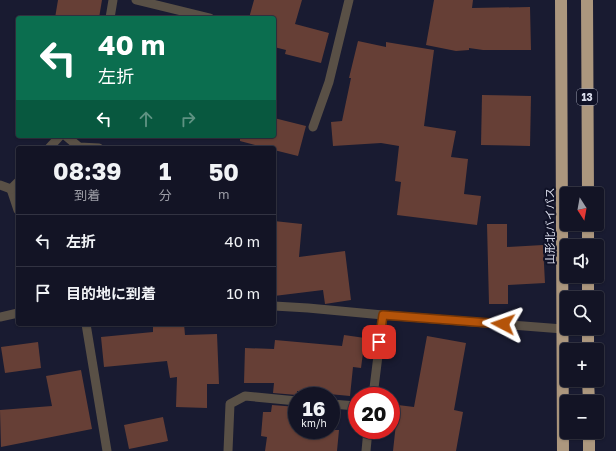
<!DOCTYPE html>
<html lang="ja">
<meta charset="utf-8">
<style>
:root{--surface:#131425;--page:#1c1d2d;--text:#f1f3f6;--muted:#9d9ea7;--line:#323342}
body{margin:0;font-family:"Golos Text","Noto Sans JP",sans-serif;background:var(--page);color:var(--text);height:100vh;display:flex;flex-direction:column;font-size:15px;white-space:nowrap}
*{box-sizing:border-box;margin:0}
p{font-size:13px;color:var(--muted)}
.icon{flex:none;width:22px;height:22px;fill:none;stroke:currentColor;stroke-width:2;stroke-linecap:round;stroke-linejoin:round}
.map{position:relative;flex:1;overflow:hidden}
.drawer{position:absolute;left:16px;top:146px;width:260px;height:180px;display:flex;flex-direction:column;background:var(--surface);border-radius:4px;box-shadow:0 1px 3px #0004,0 0 0 1px var(--line)}
.drawer>*{flex:none}
.top-card{position:absolute;left:16px;top:16px;width:260px;height:122px;border-radius:4px;box-shadow:0 1px 3px #0004,0 0 0 1px var(--line);background:#0b6e4f;color:#fff;overflow:hidden}
.needle{width:26px;rotate:169deg}
.fabs{position:absolute;left:560px;top:187px;display:grid;gap:8px}
.fabs a{display:grid;place-items:center;width:44px;height:44px;border-radius:4px;background:var(--surface);box-shadow:0 1px 3px #0004,0 0 0 1px var(--line);font-size:20px}
.speed{position:absolute;left:288px;top:387px;display:flex;gap:8px;font-size:20px;font-weight:700;text-align:center}
.speed>*{display:grid;place-content:center;width:52px;height:52px;border-radius:50%;background:var(--surface);box-shadow:0 1px 3px #0004,0 0 0 1px var(--line);line-height:1}
.speed small{font-size:10px;font-weight:400}
.speed .limit{border:6px solid #d22;background:#fff;color:#111}
.pin{position:absolute;display:grid;place-items:center;width:34px;height:34px;color:#fff;margin:-17px;border-radius:8px;box-shadow:0 2px 6px #0006}
.me{position:absolute;width:44px;margin:-22px;rotate:274deg;stroke-linejoin:round;filter:drop-shadow(0 0 3px #0008)}
.turn{display:flex;align-items:center;gap:14px;height:84px;padding:0 16px;font-size:18px}
.turn .icon{width:52px;height:52px;stroke-width:2.5}
.turn b{display:block;font-size:28px;line-height:34px}
.lanes{display:flex;align-items:center;height:38px;padding:0 16px;background:#0003;justify-content:center;gap:20px;direction:ltr}
.lanes .off{opacity:.35}
.eta{display:flex;justify-content:space-evenly;align-items:center;height:68px;text-align:center}
.eta b{font-size:24px;font-weight:700;line-height:28px}
ul{padding:0;list-style:none}
li{display:flex;align-items:center;gap:12px;height:52px;padding:0 16px;border-top:1px solid var(--line)}
li div{flex:1}
li b{display:block;font-size:15px}
li em{font-style:normal}
.map>svg:first-child{display:block}
</style>
<div class="map">
<svg width="616" height="451" viewBox="0 0 616 451">
<rect width="100%" height="100%" fill="#191b31"/>
<!-- building -->
<g fill="#663f36">
<path d="M58,0H102L99,18H55Z"/>
<path d="M254,0H302L295,24L329,33L321,63L285,54L286,50L274,47V18H249Z"/>
<path d="M434,0H473L472,8L530,7L531,50H483L469,48V50L456,51L426,45Z"/>
<path d="M358,41L386,47V42L434,50L424,126L456,131L451,157L468,159L464,194L481,196L477,225L397,215L401,182L395,181L399,146L381,143L333,146L331,122L342,121L351,78H349Z"/>
<path d="M482,95L531,96L530,146L481,145Z"/>
<path d="M274,118L306,126L298,156L274,150V148H266L240,141V136H274Z"/>
<path d="M274,221L302,224L299,257L345,251L351,300L325,304L323,290L274,296Z"/>
<path d="M487,224H507V247L543,245L545,283L508,285V304H489Z"/>
<path d="M153,324H184L185,335L217,334L219,384H207V408L176,407L177,377L170,378L167,361L104,367L101,337L153,332Z"/>
<path d="M344,335L365,338L361,368L353,367L350,396L297,391V395L273,393L274,383H244L245,348L274,349L275,340L342,346Z"/>
<path d="M427,336L466,343L454,410L463,412L456,451H393L398,405L414,407Z"/>
<path d="M38,342L41,368L5,373L1,347Z"/>
<path d="M81,370L92,429L1,447L0,410L52,406L46,376Z"/>
<path d="M272,405L297,407V430H339L337,451H265L267,437L261,436L263,412H271Z"/>
<path d="M163,417L168,441L129,449L124,425Z"/>
</g>
<g fill="none" stroke-linecap="round" stroke-linejoin="round">
<!-- lane -->
<g stroke="#595046" stroke-width="9">
<path d="M136,0L210,18"/>
<path d="M110,18L113,0"/>
<path d="M313,127L329,82L349,0"/>
<path d="M66,136L79,147L99,148"/>
<path d="M49,148L60,136"/>
<path d="M18,182L11,189L18,210"/>
<path d="M0,185L11,189"/>
<path d="M274,306L308,308L383,315L563,329"/>
<path d="M0,317L18,313"/>
<path d="M86,324L107,451"/>
<path d="M373,396L383,315"/>
<path d="M331,404L357,406"/>
<path d="M228,451L230,404L245,396L297,401"/>
<path d="M366,451L368,430"/>
</g>
<!-- highway -->
<g stroke="#ac977e" stroke-width="12">
<path d="M561,0L563,451"/>
<path d="M587,0L588,194"/>
<path d="M588,224V246"/>
<path d="M588,276V298"/>
<path d="M588,328V350"/>
<path d="M588,380L589,402"/>
<path d="M589,432V451"/>
</g>
</g>
<g fill="none" stroke-linecap="round" stroke-linejoin="round">
<!-- route casing -->
<g stroke="#753606" stroke-width="10">
<path id="route" d="M379,342L383,315L503,324"/>
</g>
<!-- route -->
<use href="#route" stroke="#b45309" stroke-width="7"/>
</g>
<g text-anchor="middle" dominant-baseline="central" stroke-width="4" stroke-linejoin="round" paint-order="stroke">
<!-- shield labels -->
<rect fill="#101227" stroke="#9da0b1" stroke-width="1" x="577" y="89" width="20" height="16" rx="3"/>
<g font-size="10" font-weight="bold" fill="#daddec">
<text x="587" y="97">13</text>
</g>
<!-- street labels -->
<g font-size="11" fill="#daddec" stroke="#101227">
<text transform="translate(549 226) rotate(-90)">山形北バイパス</text>
</g>
</g>
</svg>
<div class="fabs">
<a><svg class="needle" viewBox="-14 -14 28 28"><path d="M0-13l5 13h-10z" fill="#e53935"/><path d="M0 13l5-13h-10z" fill="#9d9ea7"/></svg></a>
<a><svg class="icon" aria-label="sound" viewBox="0 0 24 24"><path d="M4 9h4l5-4v14l-5-4H4zM17 9q2 3 0 6"/></svg></a>
<a><svg class="icon" aria-label="search" viewBox="0 0 24 24"><circle cx="10" cy="10" r="6"/><path d="M15 15l6 6"/></svg></a>
<a>+</a>
<a>−</a>
</div>
<div class="speed"><div>16<small>km/h</small></div><div class="limit">20</div></div>
<div class="pin" style="left:379px;top:342px;background:#d93025"><svg class="icon" aria-label="arrive" viewBox="0 0 24 24"><path d="M6 21V4h12l-3 4 3 4H6"/></svg></div>
<svg class="me" style="left:503px;top:324px" viewBox="-20 -20 40 40"><path d="M0-17L14 15 0 8-14 15z" fill="#b45309" stroke="#fff" stroke-width="4"/></svg>
<div class="top-card">
<div class="turn"><svg class="icon" aria-label="left" viewBox="0 0 24 24"><path d="M17 20v-9H6M10 6l-5 5 5 5"/></svg><div><b>40 m</b>左折</div></div>
<div class="lanes"><svg class="icon" aria-label="left" viewBox="0 0 24 24"><path d="M17 20v-9H6M10 6l-5 5 5 5"/></svg><svg class="icon off" aria-label="ahead" viewBox="0 0 24 24"><path d="M12 20V5M6 11l6-6 6 6"/></svg><svg class="icon off" aria-label="right" viewBox="0 0 24 24"><path d="M7 20v-9h11M14 6l5 5-5 5"/></svg></div>
</div>
<section class="drawer">
<div class="eta">
<div><b>08:39</b><p>到着</p></div>
<div><b>1</b><p>分</p></div>
<div><b>50</b><p>m</p></div>
</div>
<ul>
<li><svg class="icon" aria-label="left" viewBox="0 0 24 24"><path d="M17 20v-9H6M10 6l-5 5 5 5"/></svg><div><b>左折</b></div><em>40 m</em></li>
<li><svg class="icon" aria-label="arrive" viewBox="0 0 24 24"><path d="M6 21V4h12l-3 4 3 4H6"/></svg><div><b>目的地に到着</b></div><em>10 m</em></li>
</ul>
</section>
</div>
